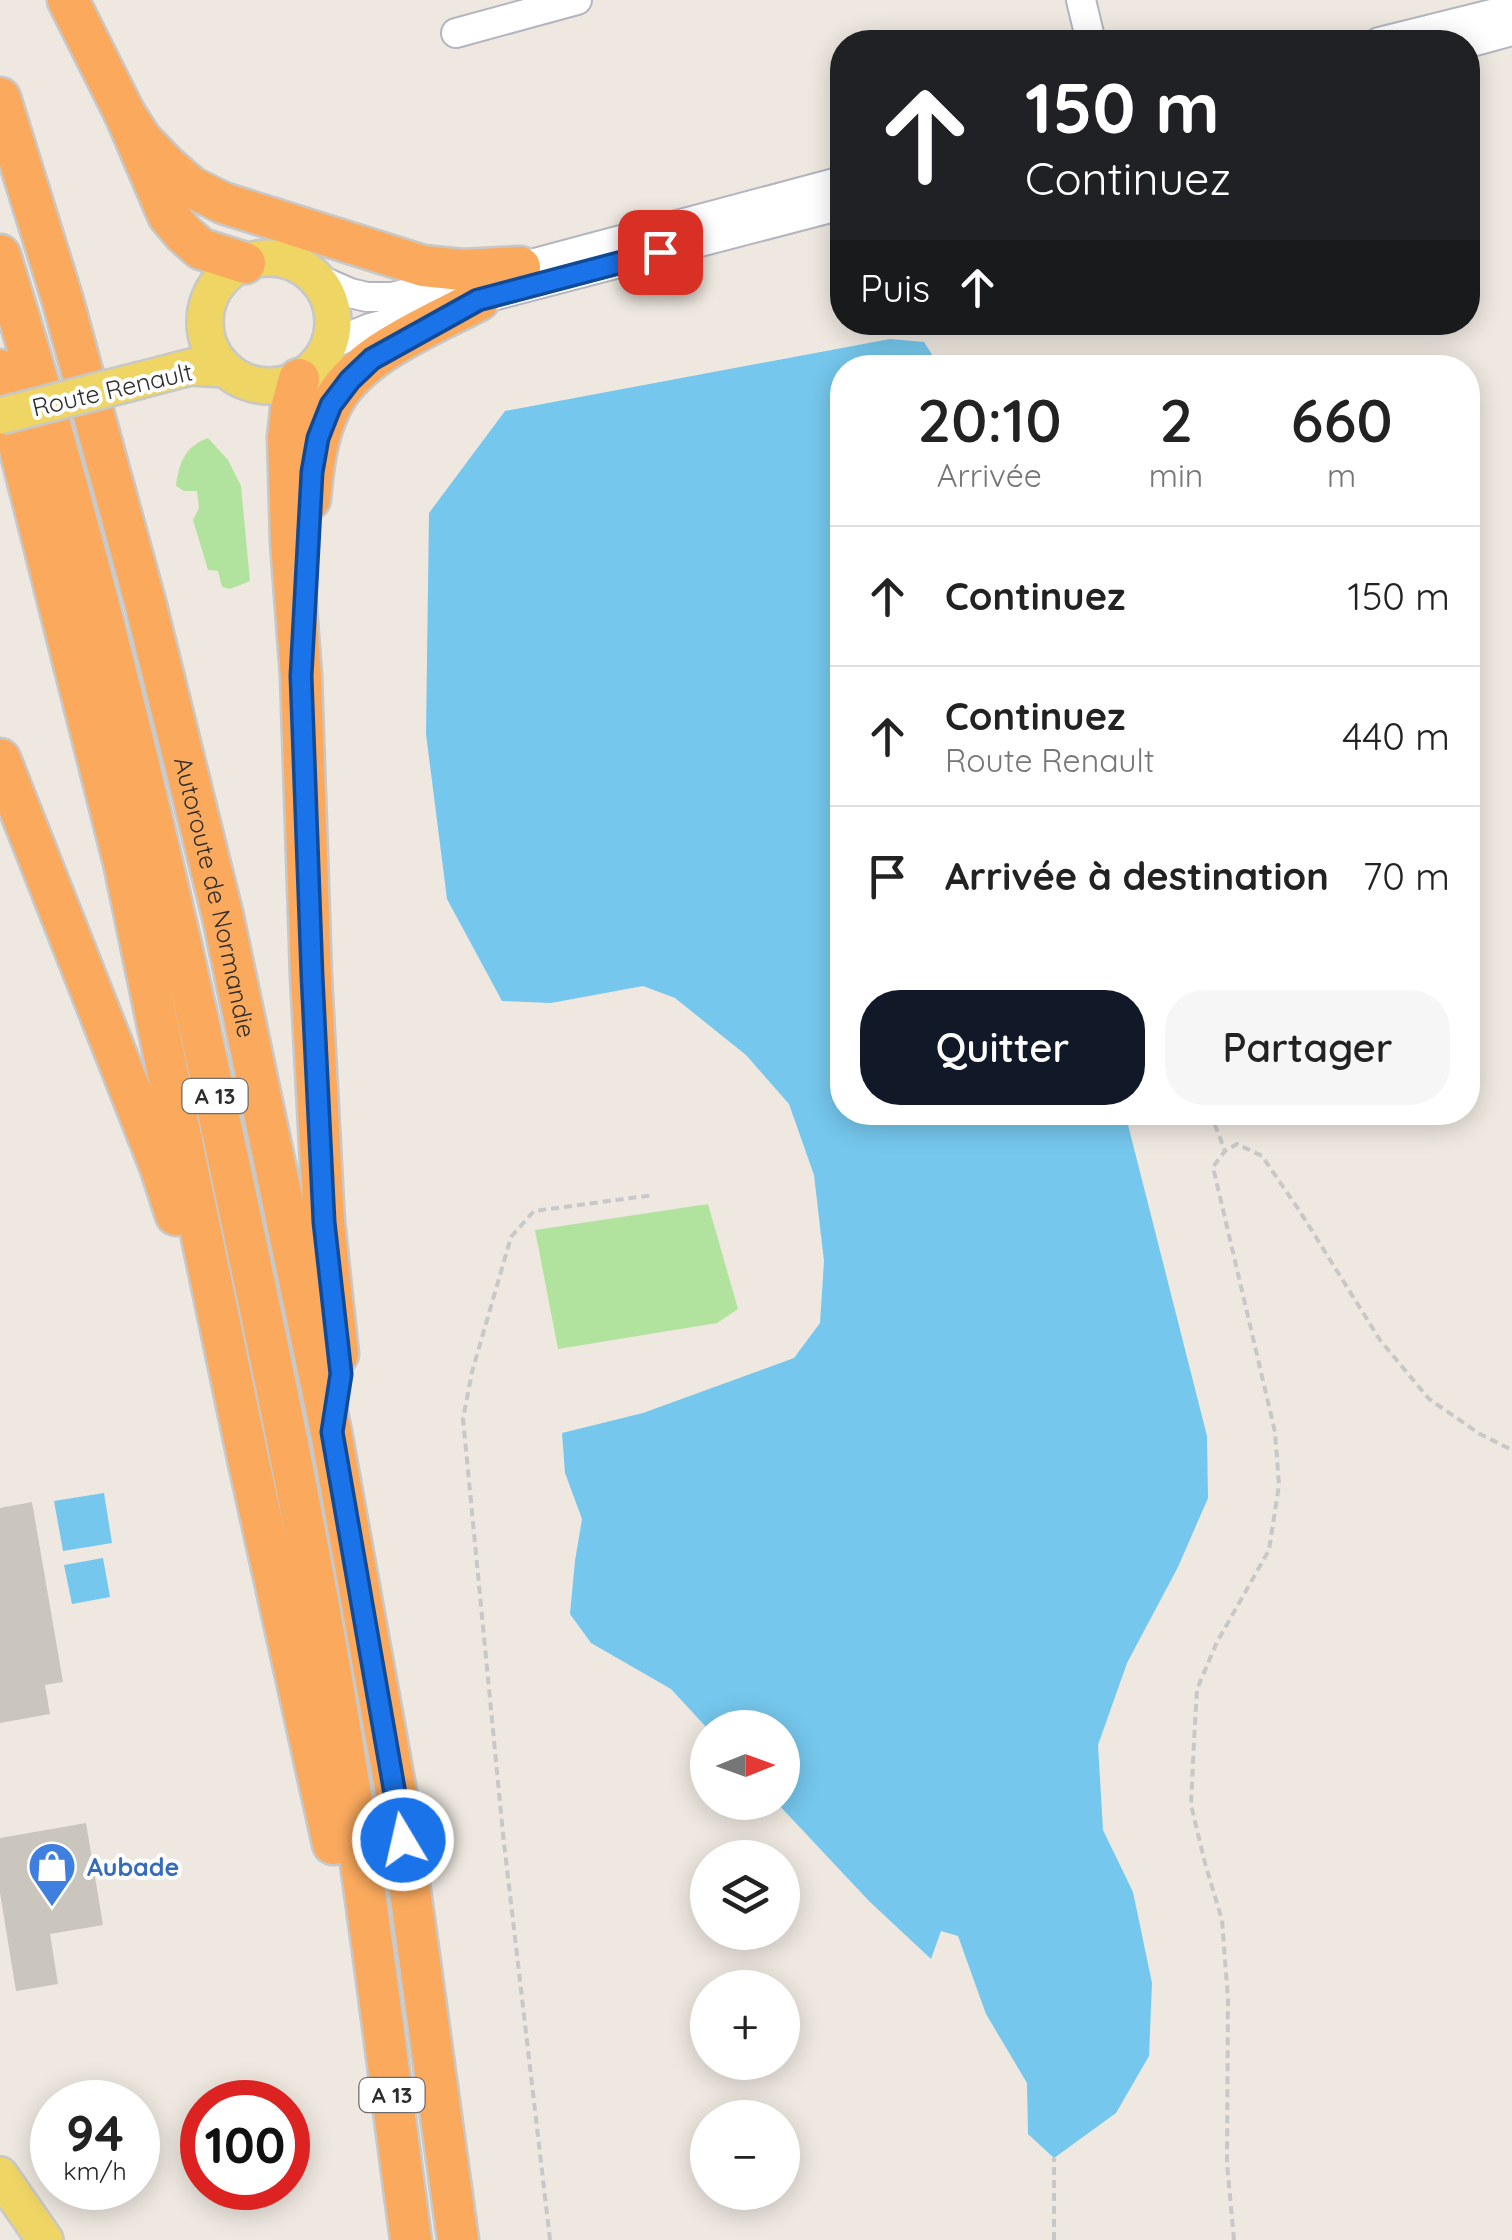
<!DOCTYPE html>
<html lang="fr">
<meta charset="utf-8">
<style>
:root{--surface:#fff;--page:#f6f6f6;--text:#222;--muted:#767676;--line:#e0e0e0;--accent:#111827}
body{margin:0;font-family:Quicksand,sans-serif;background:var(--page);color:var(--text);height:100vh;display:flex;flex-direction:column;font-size:38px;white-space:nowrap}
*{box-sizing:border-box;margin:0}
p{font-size:32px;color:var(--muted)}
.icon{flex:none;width:55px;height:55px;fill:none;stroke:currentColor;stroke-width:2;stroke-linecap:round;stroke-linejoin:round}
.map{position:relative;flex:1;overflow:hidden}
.sheet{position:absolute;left:830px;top:355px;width:650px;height:770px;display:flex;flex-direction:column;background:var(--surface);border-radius:40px;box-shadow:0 5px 25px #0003}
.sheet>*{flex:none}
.top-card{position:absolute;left:830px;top:30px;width:650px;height:305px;border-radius:40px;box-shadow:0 5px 25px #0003;background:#202124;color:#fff;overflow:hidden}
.needle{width:65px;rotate:89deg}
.controls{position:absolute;left:690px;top:1710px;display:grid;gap:20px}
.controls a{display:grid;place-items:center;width:110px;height:110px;border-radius:50%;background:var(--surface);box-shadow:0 5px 25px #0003;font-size:50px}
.speed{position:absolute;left:30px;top:2080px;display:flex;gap:20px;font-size:50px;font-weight:700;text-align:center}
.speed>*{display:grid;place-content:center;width:130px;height:130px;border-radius:50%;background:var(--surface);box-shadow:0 5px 25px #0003;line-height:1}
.speed small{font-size:25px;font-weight:400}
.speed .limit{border:15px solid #d22;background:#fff;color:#111}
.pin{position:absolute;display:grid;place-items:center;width:85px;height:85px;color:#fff;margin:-42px;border-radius:20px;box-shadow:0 5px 15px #0006}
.me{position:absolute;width:110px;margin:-55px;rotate:351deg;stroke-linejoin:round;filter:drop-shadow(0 0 8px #0008)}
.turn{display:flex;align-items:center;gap:35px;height:210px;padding:0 30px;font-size:45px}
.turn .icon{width:130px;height:130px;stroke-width:2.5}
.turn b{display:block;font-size:70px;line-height:85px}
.then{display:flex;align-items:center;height:95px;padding:0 30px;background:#0003;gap:20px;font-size:38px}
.eta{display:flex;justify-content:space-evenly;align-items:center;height:170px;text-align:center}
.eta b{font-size:60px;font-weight:600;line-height:70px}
.cta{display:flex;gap:20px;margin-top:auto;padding:20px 30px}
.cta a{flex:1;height:115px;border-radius:40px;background:var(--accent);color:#fff;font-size:40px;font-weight:600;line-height:115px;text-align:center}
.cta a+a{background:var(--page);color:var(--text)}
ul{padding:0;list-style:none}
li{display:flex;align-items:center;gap:30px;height:140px;padding:0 30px;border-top:2px solid var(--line)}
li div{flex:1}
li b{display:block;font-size:38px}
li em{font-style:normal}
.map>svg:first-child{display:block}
</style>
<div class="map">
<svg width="1512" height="2240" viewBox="0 0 1512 2240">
<rect width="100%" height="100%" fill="#eee8e0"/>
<!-- green -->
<g fill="#b2e39e">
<path d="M208,438L228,460L241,486L250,581L230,589L222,587L218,571L208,570L193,520L199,508L197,491H184L176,486C179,463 185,446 208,438Z"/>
<path d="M708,1204L738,1309L717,1323L558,1349L535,1230Z"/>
</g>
<!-- water -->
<g fill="#75c7ed">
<path d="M890,339L924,342L940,367L842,368V1112L1125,1113L1207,1436L1208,1498L1178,1567L1127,1663L1098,1745L1103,1830L1133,1892L1152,1983L1149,2056L1116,2113L1054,2158L1028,2134L1027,2083L986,2014L958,1936L941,1931L931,1959L869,1901L777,1803L782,1802V1728H707L671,1689L591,1643L570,1614L575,1561L582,1519L565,1473L562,1433L643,1413L794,1358L820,1323L824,1261L814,1175L789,1104L746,1055L675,998L643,986L551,1003L502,1001L447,899L426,734L429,513L505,411Z"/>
<path d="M104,1493L112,1543L63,1551L54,1501Z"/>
<path d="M103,1558L110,1597L72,1604L64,1565Z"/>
</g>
<!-- building -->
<g fill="#cac6be">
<path d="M32,1502L63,1682L45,1685L50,1714L0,1723V1508Z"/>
<path d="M86,1823L103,1925L50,1934L58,1984L16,1991L0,1893V1838Z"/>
</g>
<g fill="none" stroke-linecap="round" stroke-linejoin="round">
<!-- minor casing -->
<g stroke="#b3b5c0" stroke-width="32">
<g id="minor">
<path d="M1081,0L1091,42"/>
<path d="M456,33L577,0"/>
<path d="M1379,42L1512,9"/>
<path d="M1468,43L1512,31"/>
<path d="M316,278L350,293L367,297H392L520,267L842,181"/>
<path d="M329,345L370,328L842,205"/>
</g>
</g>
<!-- major casing -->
<g stroke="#c8c8c8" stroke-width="40">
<g id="major">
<circle cx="269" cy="322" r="64"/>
<path d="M141,380L191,367L225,369"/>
<path d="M0,2175L45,2240"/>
</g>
</g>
<!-- highway casing -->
<g stroke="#c8c8c8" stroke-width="45">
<g id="highway">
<path d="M68,0L125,114L168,215L184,234L201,249L245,263"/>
<path id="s1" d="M0,98L62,298L145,602L223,917L331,1432L398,1803L458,2240"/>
<path d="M125,114L141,139L167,166L191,187L223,203L423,266L462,270L520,267"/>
<path d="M0,255C90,547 161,846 225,1144C273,1367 320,1590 354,1816C375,1957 392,2098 411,2240"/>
<path d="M0,370L124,863L249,1463L333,1844"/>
<path d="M299,379L291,409L288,437L291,542L301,676L311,976L324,1222L338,1354"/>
<path d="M310,499C313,468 316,437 330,408C354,355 430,326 479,300"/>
<path d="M0,759L160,1166L176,1215"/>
</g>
</g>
<!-- path -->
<g stroke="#c8c8c8" stroke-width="4" stroke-dasharray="8 5" stroke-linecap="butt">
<path d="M200,279L206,308"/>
<path d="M1210,1112L1225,1151"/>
<path d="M550,2240L503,1834L463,1419L472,1372L511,1237L534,1211L654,1195"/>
<path d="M1054,2240V2158"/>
<path d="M1234,2240L1227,2164L1228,1999L1222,1920L1205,1863L1191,1805L1194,1741L1197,1689L1217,1642L1269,1550L1279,1485L1275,1432L1213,1167L1225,1151L1237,1144L1262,1156L1299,1210L1380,1340L1429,1399L1480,1434L1512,1450"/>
</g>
<!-- minor -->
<use href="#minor" stroke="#fff" stroke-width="28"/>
<!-- major -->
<use href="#major" stroke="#eed564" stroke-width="35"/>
<!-- highway -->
<use href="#highway" stroke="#fbaa5d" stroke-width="40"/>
<!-- major-bridge casing -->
<g stroke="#c8c8c8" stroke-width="40" stroke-linecap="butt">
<path id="major-bridge" d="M0,416L141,380"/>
</g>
<!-- major-bridge -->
<use href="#major-bridge" stroke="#eed564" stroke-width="35"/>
</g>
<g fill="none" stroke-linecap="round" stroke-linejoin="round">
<!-- route casing -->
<g stroke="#114b97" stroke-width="25">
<path id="route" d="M403,1840L332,1432L341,1374L324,1222L312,976L301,676L312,472L318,438L331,405L350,380L372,359L478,300L660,252"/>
</g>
<!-- route -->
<use href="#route" stroke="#1a73e8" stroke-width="18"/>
</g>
<!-- icons -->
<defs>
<g id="shop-pin" transform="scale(2.5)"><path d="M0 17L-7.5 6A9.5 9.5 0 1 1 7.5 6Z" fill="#3f7fe0" stroke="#fff"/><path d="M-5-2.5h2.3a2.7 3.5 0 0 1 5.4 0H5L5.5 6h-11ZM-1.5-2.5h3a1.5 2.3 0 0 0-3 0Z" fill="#fff"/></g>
</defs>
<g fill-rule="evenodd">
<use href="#shop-pin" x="52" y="1866"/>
</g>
<g text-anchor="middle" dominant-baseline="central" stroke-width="8" stroke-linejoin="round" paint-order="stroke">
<!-- shield labels -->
<g fill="#fff" stroke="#6c6c6c" stroke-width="2.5">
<rect x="182.5" y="1079" width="65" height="34" rx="8"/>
<rect x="359.5" y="2078" width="65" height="34" rx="8"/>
</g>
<g font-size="22" font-weight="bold" fill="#2d2d2d">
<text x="215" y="1096">A 13</text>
<text x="392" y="2095">A 13</text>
</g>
<!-- street labels -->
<g font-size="25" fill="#2d2d2d" stroke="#fff">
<text transform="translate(112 389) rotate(-13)">Route Renault</text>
<text stroke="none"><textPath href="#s1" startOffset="828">Autoroute de Normandie</textPath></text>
</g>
<!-- shop labels -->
<g font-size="25" font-weight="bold" fill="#366cbe" stroke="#fff" text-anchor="start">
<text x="87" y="1866">Aubade</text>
</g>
</g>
</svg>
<div class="controls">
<a><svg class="needle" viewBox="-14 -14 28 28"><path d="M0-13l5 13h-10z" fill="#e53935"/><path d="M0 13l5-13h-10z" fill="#767676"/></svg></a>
<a><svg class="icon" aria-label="layers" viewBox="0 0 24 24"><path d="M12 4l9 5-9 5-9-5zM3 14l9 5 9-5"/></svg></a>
<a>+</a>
<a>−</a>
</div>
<div class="speed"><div>94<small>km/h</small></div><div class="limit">100</div></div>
<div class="pin" style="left:660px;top:252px;background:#d93025"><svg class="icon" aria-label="arrive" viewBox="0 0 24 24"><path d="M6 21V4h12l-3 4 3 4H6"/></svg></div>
<svg class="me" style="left:403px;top:1840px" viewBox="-20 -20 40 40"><circle r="17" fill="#1a73e8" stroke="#fff" stroke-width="3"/><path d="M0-11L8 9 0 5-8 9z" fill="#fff"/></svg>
<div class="top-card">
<div class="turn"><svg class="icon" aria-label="ahead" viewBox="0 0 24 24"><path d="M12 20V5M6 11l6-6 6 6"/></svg><div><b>150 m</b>Continuez</div></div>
<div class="then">Puis<svg class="icon" aria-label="ahead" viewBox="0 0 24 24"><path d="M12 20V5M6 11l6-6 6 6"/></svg></div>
</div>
<section class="sheet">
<div class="eta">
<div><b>20:10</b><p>Arrivée</p></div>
<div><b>2</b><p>min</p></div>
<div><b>660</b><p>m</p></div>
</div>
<ul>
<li><svg class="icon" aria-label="ahead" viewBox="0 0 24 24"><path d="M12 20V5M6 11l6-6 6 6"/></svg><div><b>Continuez</b></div><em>150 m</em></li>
<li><svg class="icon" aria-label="ahead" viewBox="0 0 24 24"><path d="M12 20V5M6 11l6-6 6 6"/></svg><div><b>Continuez</b><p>Route Renault</p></div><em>440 m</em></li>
<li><svg class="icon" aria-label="arrive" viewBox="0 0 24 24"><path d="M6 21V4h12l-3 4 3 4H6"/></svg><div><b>Arrivée à destination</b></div><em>70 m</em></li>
</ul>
<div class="cta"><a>Quitter</a><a>Partager</a></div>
</section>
</div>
